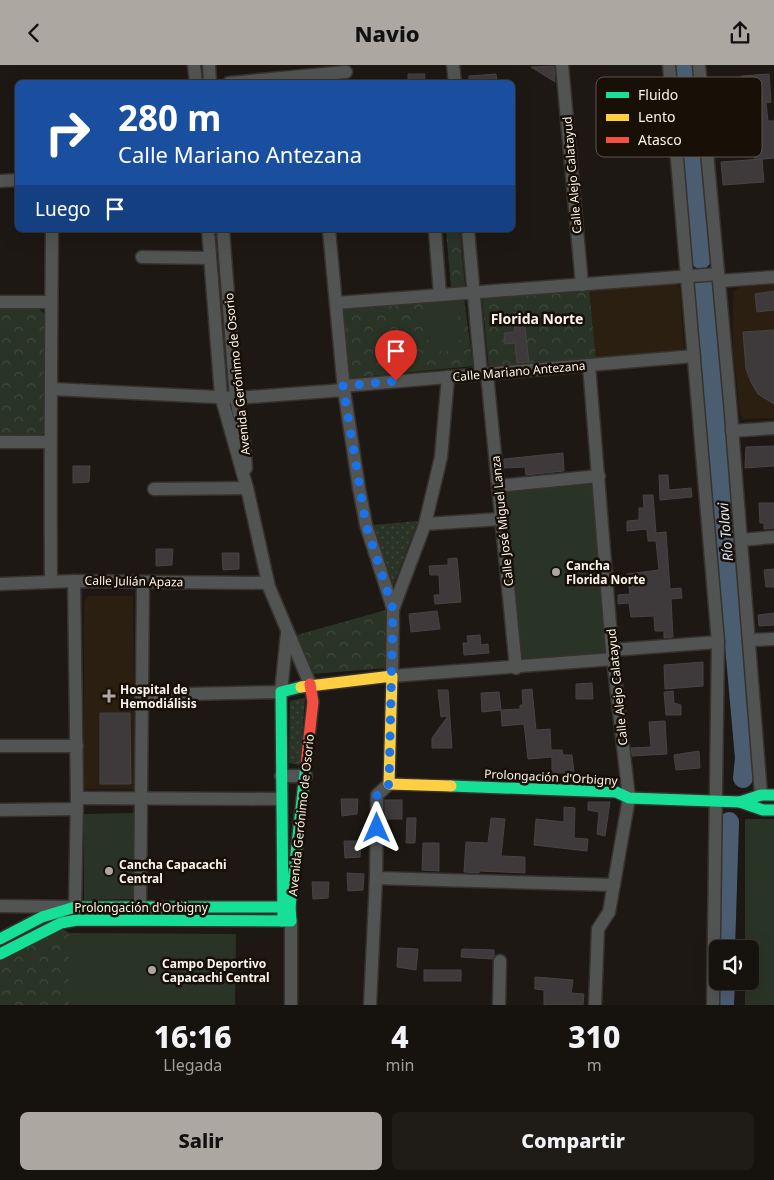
<!DOCTYPE html>
<html lang="es">
<meta charset="utf-8">
<style>
:root{--surface:#16120e;--page:#1f1b17;--text:#f1f3f6;--muted:#9e9e9e;--line:#35322e;--accent:#ada7a1}
body{margin:0;font-family:"Noto Sans",sans-serif;background:var(--page);color:var(--text);height:100vh;display:flex;flex-direction:column;font-size:19px;white-space:nowrap}
*{box-sizing:border-box;margin:0}
p{font-size:16px;color:var(--muted)}
.icon{flex:none;width:28px;height:28px;fill:none;stroke:currentColor;stroke-width:2;stroke-linecap:round;stroke-linejoin:round}
.map{position:relative;height:940px;overflow:hidden}
.details{display:flex;flex-direction:column;background:var(--surface);flex:1}
.details>*{flex:none}
.hud{position:absolute;left:15px;top:15px;width:500px;height:152px;border-radius:8px;box-shadow:0 5px 20px #0002,0 0 0 1px var(--line);background:#1a4fa0;color:#fff;overflow:hidden}
.tools{position:absolute;left:709px;top:875px;display:grid;gap:10px}
.tools a{display:grid;place-items:center;width:50px;height:50px;border-radius:8px;background:var(--surface);box-shadow:0 5px 20px #0002,0 0 0 1px var(--line);font-size:25px}
.pin{position:absolute;display:grid;place-items:center;width:42px;height:42px;color:#fff;margin:-51px -21px;border-radius:50% 50% 50% 0;rotate:-45deg;box-shadow:0 0 5px #0007}
.pin .icon{rotate:45deg}
.me{position:absolute;width:55px;margin:-28px;rotate:0deg;stroke-linejoin:round;filter:drop-shadow(0 0 4px #0008)}
.turn{display:flex;align-items:center;gap:18px;height:105px;padding:0 20px;font-size:22px}
.turn .icon{width:65px;height:65px;stroke-width:2.5}
.turn b{display:block;font-size:35px;line-height:42px}
.then{display:flex;align-items:center;height:48px;padding:0 20px;background:#0003;gap:10px;font-size:19px}
.eta{display:flex;justify-content:space-evenly;align-items:center;height:85px;text-align:center}
.eta b{font-size:30px;font-weight:800;line-height:35px}
.cta{display:flex;gap:10px;margin-top:auto;padding:10px 20px}
.cta a{flex:1;height:58px;border-radius:8px;background:var(--accent);color:#111;font-size:20px;font-weight:800;line-height:58px;text-align:center}
.cta a+a{background:var(--page);color:var(--text)}
header{display:flex;justify-content:space-between;align-items:center;height:65px;padding:0 20px;background:var(--accent);color:#111;font-size:22px;font-weight:800}
.map>svg:first-child{display:block}
</style>
<header><svg class="icon" aria-label="back" viewBox="0 0 24 24"><path d="M15 5l-7 7 7 7"/></svg>Navio<svg class="icon" aria-label="share" viewBox="0 0 24 24"><path d="M12 15V3M7 8l5-5 5 5M5 13v7h14v-7"/></svg></header>
<div class="map">
<svg width="774" height="940" viewBox="0 0 774 940">
<defs>
<pattern id="grass-dots" width="8" height="8" patternUnits="userSpaceOnUse" patternTransform="scale(1.25)"><rect width="8" height="8" fill="#2a3426"/><path d="M2 2h.1M6 6h.1" fill="none" stroke="#3f483b" stroke-width="1.8" stroke-linecap="round"/></pattern>
<pattern id="park-crowns" width="20" height="18" patternUnits="userSpaceOnUse" patternTransform="scale(1.25)"><rect width="20" height="18" fill="#2a3426"/><path d="M2 6a3 3 0 1 1 6 0M12 15a3 3 0 1 1 6 0" fill="none" stroke="#3f483b"/></pattern>
</defs>
<rect width="100%" height="100%" fill="#1d1813"/>
<!-- built -->
<g fill="#2a1f10">
<path d="M674,217L680,222L684,284L596,293L589,224Z"/>
<path d="M774,220V353L743,354L740,348L733,285V226L741,222Z"/>
<path d="M88,531H133L135,724H84V537Z"/>
</g>
<!-- grass -->
<g fill="url(#grass-dots)">
<path d="M418,456L393,521L373,460Z"/>
<path d="M305,633L300,700L289,698L290,636Z"/>
</g>
<!-- park -->
<g fill="url(#park-crowns)">
<path d="M446,165H460L465,222L455,226L451,222Z"/>
<path d="M589,224L596,293L489,304L482,232Z"/>
<path d="M464,233L473,301L350,313L343,242Z"/>
<path d="M0,243L39,244L47,251L45,367L38,372H0Z"/>
<path d="M386,545L388,603L311,609L297,570Z"/>
<path d="M62,864L69,868V940H0V896Z"/>
</g>
<!-- pitch -->
<g fill="#2a3426">
<path d="M457,236L460,285L429,287L426,239Z"/>
<path d="M593,418L608,589L519,596L505,425Z"/>
<path d="M136,748L137,834L84,835V749Z"/>
<path d="M745,754H774V940H745V916H750V884H745Z"/>
<path d="M69,868L236,869L235,940H69Z"/>
</g>
<g fill="none" stroke-linecap="round" stroke-linejoin="round">
<!-- river -->
<g stroke="#4b5d71" stroke-width="20">
<path d="M684,0L701,194"/>
<path d="M703,222L745,693L743,713"/>
<path d="M725,884L729,757"/>
<path d="M724,940L725,916"/>
</g>
</g>
<!-- building -->
<g fill="#3e3a3b" stroke="#474344">
<path d="M554,1L555,17L531,2Z"/>
<path d="M408,9H425L424,18H408Z"/>
<path d="M496,9L497,18H469V11Z"/>
<path d="M769,9L771,37L766,38L768,56H774V93L755,95L752,59L722,61L720,33L743,31L741,11Z"/>
<path d="M762,94L764,117L723,120L721,97Z"/>
<path d="M774,226V245L757,247L755,229Z"/>
<path d="M523,247L529,297L517,298L515,278L505,279L504,268L515,267L513,248Z"/>
<path d="M774,265V339L758,329L751,317L746,304L743,267Z"/>
<path d="M774,381V401L745,403L746,382Z"/>
<path d="M563,388L564,406L526,410L525,402L504,403V394Z"/>
<path d="M73,401H90L89,417L73,418Z"/>
<path d="M659,410H668L669,425L691,423L692,432L660,435Z"/>
<path d="M643,430H653L656,468L666,467L670,524L681,523L682,533L671,534L673,572L664,573V566H655L654,551L631,552L629,538L618,539V530L630,529L627,509L659,505L656,476H648L647,464L627,466V456L639,455V443H644Z"/>
<path d="M759,438H774V463L764,464V458H760Z"/>
<path d="M156,484H173L172,500L156,501Z"/>
<path d="M222,488H239V504L223,505Z"/>
<path d="M457,493L461,537L435,539L434,530H440L439,510H430L429,501L448,500V494Z"/>
<path d="M774,504V522H766L764,505Z"/>
<path d="M437,546L440,564L411,567L409,549Z"/>
<path d="M774,548V560L759,561L758,550Z"/>
<path d="M480,570L481,580L488,579L489,588L464,590L463,578H468L467,571Z"/>
<path d="M703,597V621L665,624L664,600Z"/>
<path d="M592,618L593,634H576V619Z"/>
<path d="M532,624L536,665L550,664L551,685H562L563,690H572L574,708H552V692L528,694L524,659L502,661L501,645L520,644V640H523L522,625Z"/>
<path d="M438,625H448L452,683H432V673L448,651L441,652Z"/>
<path d="M673,626L674,638L681,640V650H666L664,627Z"/>
<path d="M499,627L501,645L482,647L481,628Z"/>
<path d="M100,648H130L131,719H100Z"/>
<path d="M665,656L667,689L632,691L631,683L651,682L649,657Z"/>
<path d="M699,686L700,703L676,705L674,690Z"/>
<path d="M341,734H358L357,749L342,751Z"/>
<rect x="385" y="735" width="17" height="19"/>
<path d="M588,737H610L605,771L597,769L599,747L588,745Z"/>
<path d="M564,742L575,743L574,773L588,774L587,786L534,780L536,754L564,757Z"/>
<path d="M407,753H416L415,778H406Z"/>
<path d="M491,753L505,754L501,791L525,792V808L479,806V808L464,807L466,777L488,778Z"/>
<path d="M344,776H361L360,792L345,793Z"/>
<path d="M423,778H439V806L422,805Z"/>
<path d="M347,808L364,809L363,825L348,826Z"/>
<path d="M312,817H329L328,833L313,834Z"/>
<path d="M398,883L418,884L416,905L397,902Z"/>
<path d="M462,884L494,885V891L492,894L461,892Z"/>
<rect x="424" y="905" width="37" height="11"/>
<path d="M535,912L573,915L571,928L584,929L583,940H544V925L535,924Z"/>
</g>
<g fill="none" stroke-linecap="round" stroke-linejoin="round">
<!-- street casing -->
<g stroke="#37322e" stroke-width="15">
<g id="street">
<path d="M194,0L196,18"/>
<path d="M209,0L210,18"/>
<path d="M453,0L455,18"/>
<path d="M562,0L582,220"/>
<path d="M669,0L718,577L713,940"/>
<path d="M699,0L730,337L761,730"/>
<path d="M229,18L346,7"/>
<path d="M0,116L18,115"/>
<path d="M208,165L221,331L247,423L269,522L310,619"/>
<path d="M223,165L236,333L244,376L246,403"/>
<path d="M329,165L344,325L359,423L366,460L393,544L392,611L613,594"/>
<path d="M435,165L440,230"/>
<path d="M468,165L481,309"/>
<path d="M142,192L210,193"/>
<path d="M719,216L774,212"/>
<path d="M0,237H51"/>
<path d="M336,238L718,209"/>
<path d="M589,300L612,585L629,733L609,847L598,864L595,940"/>
<path d="M487,309L516,603"/>
<path d="M343,321L694,291"/>
<path d="M52,324L236,333L344,325"/>
<path d="M732,366L774,363"/>
<path d="M0,377H49"/>
<path d="M498,421L599,411"/>
<path d="M154,424L247,423"/>
<path d="M425,459L501,454"/>
<path d="M741,475L774,472"/>
<path d="M51,516C50,399 51,282 52,165"/>
<path d="M0,519L74,516L268,518"/>
<path d="M393,544L425,459L441,392L448,312"/>
<path d="M749,575L774,574"/>
<path d="M612,585L718,577"/>
<path d="M141,630L281,627L287,568"/>
<path d="M0,681H77"/>
<path d="M281,711H306"/>
<path d="M77,733L281,734"/>
<path d="M0,745L76,744"/>
<path d="M376,813L614,820"/>
<path d="M0,841L75,842L77,733L74,516"/>
<path d="M140,843L143,517"/>
<path d="M291,856V940"/>
<path d="M370,940L376,813L377,730L389,719"/>
<path d="M499,940L500,896"/>
</g>
</g>
<!-- fast casing -->
<g stroke="#37322e" stroke-width="14">
<g id="fast">
<path d="M451,721L616,727L629,733L740,737L763,745H774"/>
<path d="M740,737L761,730H774"/>
<path d="M283,856L281,627L301,622"/>
<path d="M0,874L42,852L75,842H290"/>
<path d="M0,889L61,858L77,855L291,856L290,842L306,699"/>
</g>
</g>
<!-- slow casing -->
<g stroke="#37322e" stroke-width="14">
<path id="slow" d="M301,622L392,611L389,719L451,721"/>
</g>
<!-- jam casing -->
<g stroke="#37322e" stroke-width="14">
<path id="jam" d="M306,699L313,637L310,619"/>
</g>
<!-- street -->
<use href="#street" stroke="#515452" stroke-width="12"/>
<!-- fast -->
<use href="#fast" stroke="#16e098" stroke-width="11"/>
<!-- slow -->
<use href="#slow" stroke="#ffcf43" stroke-width="11"/>
<!-- jam -->
<use href="#jam" stroke="#f24e42" stroke-width="11"/>
</g>
<g fill="none" stroke-linecap="round" stroke-linejoin="round">
<!-- route -->
<path stroke="#1a73e8" stroke-width="9" stroke-dasharray="0 16.2" d="M377,763V730L389,719L393,544L366,460L343,321L396,316"/>
</g>
<!-- markers -->
<g fill="#ada7a1" stroke="#181007" stroke-width="2">
<circle cx="556" cy="507" r="5"/>
<path d="M106.5 623.5h5v5h5v5h-5v5h-5v-5h-5v-5h5z"/>
<circle cx="109" cy="806" r="5"/>
<circle cx="152" cy="905" r="5"/>
</g>
<g text-anchor="middle" dominant-baseline="central" stroke-width="5" stroke-linejoin="round" paint-order="stroke">
<!-- street labels -->
<g font-size="12" fill="#faf4ed" stroke="#181007">
<text transform="translate(572 110) rotate(-95)">Calle Alejo Calatayud</text>
<text transform="translate(519 306) rotate(-5)">Calle Mariano Antezana</text>
<text transform="translate(237 309) rotate(-96)">Avenida Gerónimo de Osorio</text>
<text transform="translate(502 456) rotate(-96)">Calle José Miguel Lanza</text>
<text transform="translate(134 516) rotate(1)">Calle Julián Apaza</text>
<text transform="translate(617 622) rotate(-96)">Calle Alejo Calatayud</text>
<text transform="translate(551 712) rotate(3)">Prolongación d'Orbigny</text>
<text transform="translate(301 750) rotate(-84)">Avenida Gerónimo de Osorio</text>
<text x="141" y="842">Prolongación d'Orbigny</text>
</g>
<!-- poi labels -->
<g font-size="12" font-weight="bold" fill="#faf4ed" stroke="#181007" text-anchor="start">
<text x="566" y="500">Cancha<tspan x="566" dy="14">Florida Norte</tspan></text>
<text x="120" y="624">Hospital de<tspan x="120" dy="14">Hemodiálisis</tspan></text>
<text x="119" y="799">Cancha Capacachi<tspan x="119" dy="14">Central</tspan></text>
<text x="162" y="898">Campo Deportivo<tspan x="162" dy="14">Capacachi Central</tspan></text>
</g>
<!-- neighbourhood labels -->
<g font-size="14" font-weight="bold" fill="#faf4ed" stroke="#181007">
<text x="537" y="253">Florida Norte</text>
</g>
<!-- water labels -->
<g font-size="14" font-style="italic" fill="#d4e4f5" stroke="#181007">
<text transform="translate(725 467) rotate(-95)">Río Tolavi</text>
</g>
</g>
<!-- legend -->
<rect x="596" y="12" width="166" height="80" rx="8" fill="#181007" stroke="#5c544c" stroke-width="1"/>
<rect x="606" y="27" width="23" height="6" fill="#16e098"/>
<rect x="606" y="49" width="23" height="7" fill="#ffcf43"/>
<rect x="606" y="72" width="23" height="6" fill="#f24e42"/>
<g font-size="14" fill="#faf4ed">
<text x="638" y="35">Fluido</text>
<text x="638" y="57">Lento</text>
<text x="638" y="80">Atasco</text>
</g>
</svg>
<div class="tools">
<a><svg class="icon" aria-label="sound" viewBox="0 0 24 24"><path d="M4 9h4l5-4v14l-5-4H4zM17 9q2 3 0 6"/></svg></a>
</div>
<div class="pin" style="left:396px;top:316px;background:#d93025"><svg class="icon" aria-label="arrive" viewBox="0 0 24 24"><path d="M6 21V4h12l-3 4 3 4H6"/></svg></div>
<svg class="me" style="left:377px;top:763px" viewBox="-20 -20 40 40"><path d="M0-17L14 15 0 8-14 15z" fill="#1a73e8" stroke="#fff" stroke-width="4"/></svg>
<div class="hud">
<div class="turn"><svg class="icon" aria-label="right" viewBox="0 0 24 24"><path d="M7 20v-9h11M14 6l5 5-5 5"/></svg><div><b>280 m</b>Calle Mariano Antezana</div></div>
<div class="then">Luego<svg class="icon" aria-label="arrive" viewBox="0 0 24 24"><path d="M6 21V4h12l-3 4 3 4H6"/></svg></div>
</div>
</div>
<section class="details">
<div class="eta">
<div><b>16:16</b><p>Llegada</p></div>
<div><b>4</b><p>min</p></div>
<div><b>310</b><p>m</p></div>
</div>
<div class="cta"><a>Salir</a><a>Compartir</a></div>
</section>
